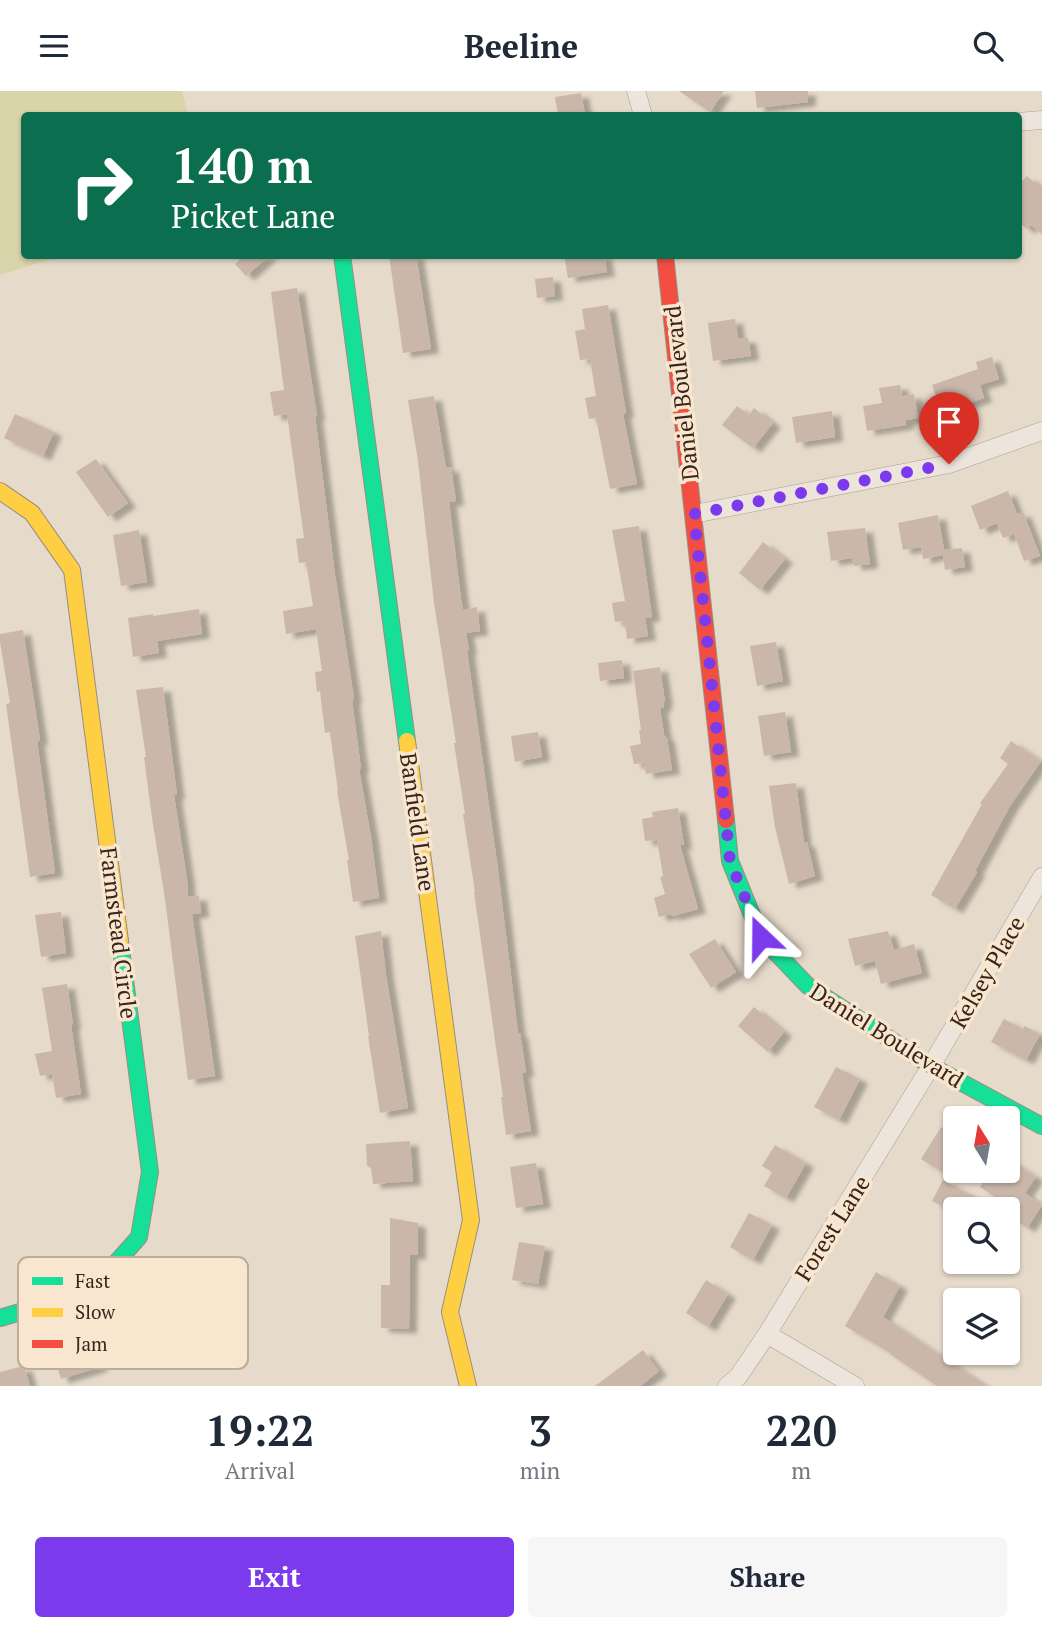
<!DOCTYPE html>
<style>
:root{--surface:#fff;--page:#f6f6f7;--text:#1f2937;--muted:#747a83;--accent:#7c3aed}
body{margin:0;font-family:"PT Serif",serif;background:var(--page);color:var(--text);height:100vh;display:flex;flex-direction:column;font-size:26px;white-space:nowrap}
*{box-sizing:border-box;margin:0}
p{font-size:23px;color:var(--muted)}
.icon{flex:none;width:38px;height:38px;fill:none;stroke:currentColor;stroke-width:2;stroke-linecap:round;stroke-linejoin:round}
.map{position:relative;height:1295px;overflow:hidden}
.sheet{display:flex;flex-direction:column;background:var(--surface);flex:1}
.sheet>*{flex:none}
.banner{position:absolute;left:21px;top:21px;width:1001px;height:147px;border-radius:7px;box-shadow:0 2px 5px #0004;background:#0b6e4f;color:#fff;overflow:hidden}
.needle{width:46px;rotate:349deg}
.buttons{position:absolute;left:943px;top:1015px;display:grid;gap:14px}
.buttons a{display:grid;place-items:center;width:77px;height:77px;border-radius:7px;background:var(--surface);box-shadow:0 2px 5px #0004;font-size:35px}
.pin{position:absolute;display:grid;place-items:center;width:60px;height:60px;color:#fff;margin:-72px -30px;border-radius:50% 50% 50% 0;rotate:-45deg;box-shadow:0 0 7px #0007}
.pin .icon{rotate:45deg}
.me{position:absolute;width:77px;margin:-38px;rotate:337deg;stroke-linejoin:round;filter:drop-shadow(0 0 5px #0008)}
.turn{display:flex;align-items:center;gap:24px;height:147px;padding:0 35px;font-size:32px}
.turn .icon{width:91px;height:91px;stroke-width:2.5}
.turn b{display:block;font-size:49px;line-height:60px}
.eta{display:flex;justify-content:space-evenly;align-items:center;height:119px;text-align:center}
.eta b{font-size:42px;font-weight:600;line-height:49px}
.action{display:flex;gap:14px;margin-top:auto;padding:14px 35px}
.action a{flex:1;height:80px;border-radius:7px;background:var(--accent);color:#fff;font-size:28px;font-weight:600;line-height:80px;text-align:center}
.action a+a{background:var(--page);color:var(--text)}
header{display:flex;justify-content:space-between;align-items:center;height:91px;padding:0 35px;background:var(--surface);font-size:32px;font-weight:600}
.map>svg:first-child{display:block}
</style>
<header><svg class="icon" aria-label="menu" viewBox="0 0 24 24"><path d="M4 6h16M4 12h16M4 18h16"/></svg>Beeline<svg class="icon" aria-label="search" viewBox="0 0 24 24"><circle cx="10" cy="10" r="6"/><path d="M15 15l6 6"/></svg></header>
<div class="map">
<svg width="1042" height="1295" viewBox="0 0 1042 1295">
<defs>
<filter id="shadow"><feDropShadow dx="8" dy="4.5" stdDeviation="2" flood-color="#0004"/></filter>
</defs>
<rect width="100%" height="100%" fill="#e6daca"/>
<!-- green -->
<path fill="#dad4ab" d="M0,0H182L188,24H24V164L61,165L0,184Z"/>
<!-- building -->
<g fill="#cab7aa" filter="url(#shadow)">
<path d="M679,0H724L710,21Z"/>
<path d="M755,0H808V11L757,17Z"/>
<path d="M581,2L585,24H558L555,6Z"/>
<path d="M1027,85L1042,98V143L1031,134L1027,138L1018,131V94Z"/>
<path d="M245,164H270L246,185L235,173Z"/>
<path d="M389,164H416L431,258L403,262Z"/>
<path d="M564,164H604L607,181L568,187Z"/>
<path d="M553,186L555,205L537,207L535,188Z"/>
<path d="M297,197L317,325H315L335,484L354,608L352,609L361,678H359L371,746L379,807L353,811L347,769H349L337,700H338L330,641L325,642L320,600L317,601L315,581L322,580L316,538L286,543L283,520L313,515L306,471L299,472L296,448L304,447L287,323L274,325L270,301L284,299L271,201Z"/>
<path d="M608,214L626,322L623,323L637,393L610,398L596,327L589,328L585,307L596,305L590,268L580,269L575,240L585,238L582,218Z"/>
<path d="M735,228L738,248L748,247L751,265L713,270L708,232Z"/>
<path d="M992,266L999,288L980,294L984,307L946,320L942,307L937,308L932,294L978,278L976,271Z"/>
<path d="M900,294L902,305L914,303L918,327L906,329V334L867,340L863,315L882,312L879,297Z"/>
<path d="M434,305L446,377L451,376L456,410L449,411L461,508L463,519L477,516L480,540L466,542L469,559L467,560L497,771L518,942H520L526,981L522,982L531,1040L506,1044L501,1006H503L474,801H475L463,723H465L454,652H456L434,512L418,370L408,309Z"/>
<path d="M737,315L749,324L754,317L773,332L753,357L722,334Z"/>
<path d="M832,320L835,346L796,352L792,326Z"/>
<path d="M15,323L54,341L43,365L4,347Z"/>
<path d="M96,368L128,412L108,426L76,381Z"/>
<path d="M1008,400L1017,423L1023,421L1040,465L1024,470L1014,443L1003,447L997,432L980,439L971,415Z"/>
<path d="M938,424L944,459L962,457L965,476L945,479L943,464L923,468L921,456L903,459L898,432Z"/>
<path d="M639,435L652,526L645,527L648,545L627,548L625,530L615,531L612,512L625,510L612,439Z"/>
<path d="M865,437L870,473L854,475L852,467L831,470L827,441Z"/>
<path d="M139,439L147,491L121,495L113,444Z"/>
<path d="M763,451L785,468L760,499L739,482Z"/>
<path d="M199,518L202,543L157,550L159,562L133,566L128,527L153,523V525Z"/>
<path d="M23,539L40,649L37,650L55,782L30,786L6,613L10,612L0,551V543Z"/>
<path d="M776,551L783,590L757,595L750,555Z"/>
<path d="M622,569L624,587L600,590L598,572Z"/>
<path d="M660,576L665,611H663L664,616L660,617L664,644L667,647L672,679L646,683L644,672L634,673L630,655L641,653L639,639H641L633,580Z"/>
<path d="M163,596L177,704H174L187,789L188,806L199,805L201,822L192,823L215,985L188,989L165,808L152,727L144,666H146L136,599Z"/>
<path d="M785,621L791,661L764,665L758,625Z"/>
<path d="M538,641L542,666L515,671L511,645Z"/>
<path d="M1011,650L1041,670L1010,715L975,780L977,781L955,818L931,804L982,713L980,712L1008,673L1000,667Z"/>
<path d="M796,692L804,752L807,751L815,785L789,793L775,736L769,695Z"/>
<path d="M678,717L684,754H680L698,818L673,825L670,823L659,826L654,807L665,803L660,786L663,785L657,749L645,750L642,728L653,726L652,721Z"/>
<path d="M61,821L66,862L41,866L35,824Z"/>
<path d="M381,840L386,884L408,1017L380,1022L368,945H369L355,845Z"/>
<path d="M888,840L894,859L914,853L922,882L881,893L875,870L855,875L848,848Z"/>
<path d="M715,848L736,881L711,897L689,863Z"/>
<path d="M67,893L73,934H71L81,1003L56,1007L52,983L40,985L35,963L52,960L42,897Z"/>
<path d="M754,916L784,941L768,961L738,935Z"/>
<path d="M1004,928L1023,938L1025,935L1040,943L1026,969L991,951Z"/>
<path d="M836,976L860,988L839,1029L814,1016Z"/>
<path d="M941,1036L956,1045V1065L945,1083L921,1068Z"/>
<path d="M410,1050L413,1090L373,1093L371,1077L367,1075L366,1053Z"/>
<path d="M775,1054L806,1072L786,1107L764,1095L772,1081L762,1075Z"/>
<path d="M1008,1068L1036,1086L1025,1102L1042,1114L1027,1137L1009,1124L1013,1118L980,1096L991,1080H1008Z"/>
<path d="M536,1072L543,1113L516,1117L510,1076Z"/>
<path d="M943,1089L971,1104L964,1118H947L932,1110Z"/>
<path d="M749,1122L772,1134L753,1169L730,1156Z"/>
<path d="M390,1127L418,1132V1164H410L409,1238L381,1237V1194H390Z"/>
<path d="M519,1151L545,1155L538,1193L512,1189Z"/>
<path d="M876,1181L900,1195L883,1226L986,1295H937L890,1263L891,1262L845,1235Z"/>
<path d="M706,1189L728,1203L708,1236L686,1222Z"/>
<path d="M92,1251L100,1276L61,1288L53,1264Z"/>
<path d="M643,1259L659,1280L640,1295H595Z"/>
<path d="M24,1275L30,1295H0V1281Z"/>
</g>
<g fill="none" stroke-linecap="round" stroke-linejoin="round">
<!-- street casing -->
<g stroke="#aa9f94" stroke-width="19">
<g id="street">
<path d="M636,0L643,24"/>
<path d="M1018,31L1042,29"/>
<path d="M694,423L949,373L1042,340"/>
<path d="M767,1243L855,1295"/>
<path d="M727,1295L738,1286L767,1243L931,975L1042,786"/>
</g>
</g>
<!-- fast casing -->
<g stroke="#9a8e83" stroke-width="18">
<g id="fast">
<path d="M342,164L407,650"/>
<path d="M726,729L730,770L761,846L808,895L931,975L1042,1035"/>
<path d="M0,1227L91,1200L139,1146L150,1081L120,850"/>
</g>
</g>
<!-- slow casing -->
<g stroke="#9a8e83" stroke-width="18">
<g id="slow">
<path d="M0,400L32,422L72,479L120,850"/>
<path d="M407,650L471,1129L450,1221L468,1295"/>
</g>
</g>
<!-- jam casing -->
<g stroke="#9a8e83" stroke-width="18">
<path id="jam" d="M665,164L726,729"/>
</g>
<!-- street -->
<use href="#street" stroke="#ede5dc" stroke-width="18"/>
<!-- fast -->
<use href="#fast" stroke="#16e098" stroke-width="16"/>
<!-- slow -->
<use href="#slow" stroke="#ffcf43" stroke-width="16"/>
<!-- jam -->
<use href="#jam" stroke="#f24e42" stroke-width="16"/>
</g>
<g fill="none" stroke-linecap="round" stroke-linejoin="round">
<!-- route -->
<path stroke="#7c3aed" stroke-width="12" stroke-dasharray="0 21.6" d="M761,846L730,770L694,423L949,373"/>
</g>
<g text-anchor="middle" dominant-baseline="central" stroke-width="7" stroke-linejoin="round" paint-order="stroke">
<!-- street labels -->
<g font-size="23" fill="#39251b" stroke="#f8e6ce">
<text transform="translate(681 302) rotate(-96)">Daniel Boulevard</text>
<text transform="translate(418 731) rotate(82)">Banfield Lane</text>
<text transform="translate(119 842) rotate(83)">Farmstead Circle</text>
<text transform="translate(987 881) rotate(-60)">Kelsey Place</text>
<text transform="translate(887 944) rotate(32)">Daniel Boulevard</text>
<text transform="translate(832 1137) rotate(-58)">Forest Lane</text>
</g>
</g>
<!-- legend -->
<rect x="18" y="1166" width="230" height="112" rx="10" fill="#f8e6ce" stroke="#bfac98" stroke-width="2"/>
<rect x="32" y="1186" width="31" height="8" fill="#16e098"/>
<rect x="32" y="1217" width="31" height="9" fill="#ffcf43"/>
<rect x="32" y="1249" width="31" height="8" fill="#f24e42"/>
<g font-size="19" fill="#39251b">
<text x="75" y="1197">Fast</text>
<text x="75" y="1228">Slow</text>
<text x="75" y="1260">Jam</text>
</g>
</svg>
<div class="buttons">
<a><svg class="needle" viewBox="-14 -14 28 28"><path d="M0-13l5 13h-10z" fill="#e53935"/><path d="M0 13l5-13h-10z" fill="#747a83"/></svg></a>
<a><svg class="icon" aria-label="search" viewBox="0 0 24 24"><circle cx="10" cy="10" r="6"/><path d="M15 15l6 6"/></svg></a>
<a><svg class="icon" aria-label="layers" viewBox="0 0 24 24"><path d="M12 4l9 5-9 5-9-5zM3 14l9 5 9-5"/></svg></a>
</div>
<div class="pin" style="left:949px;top:373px;background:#d93025"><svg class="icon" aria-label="arrive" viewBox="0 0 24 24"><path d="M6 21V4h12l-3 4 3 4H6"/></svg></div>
<svg class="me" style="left:761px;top:846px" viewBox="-20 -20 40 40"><path d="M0-17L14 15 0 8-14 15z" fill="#7c3aed" stroke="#fff" stroke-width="4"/></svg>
<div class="banner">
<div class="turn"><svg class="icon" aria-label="right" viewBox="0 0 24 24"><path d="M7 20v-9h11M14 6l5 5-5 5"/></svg><div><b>140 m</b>Picket Lane</div></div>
</div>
</div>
<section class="sheet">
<div class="eta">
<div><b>19:22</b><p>Arrival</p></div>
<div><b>3</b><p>min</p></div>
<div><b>220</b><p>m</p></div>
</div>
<div class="action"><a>Exit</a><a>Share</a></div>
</section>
